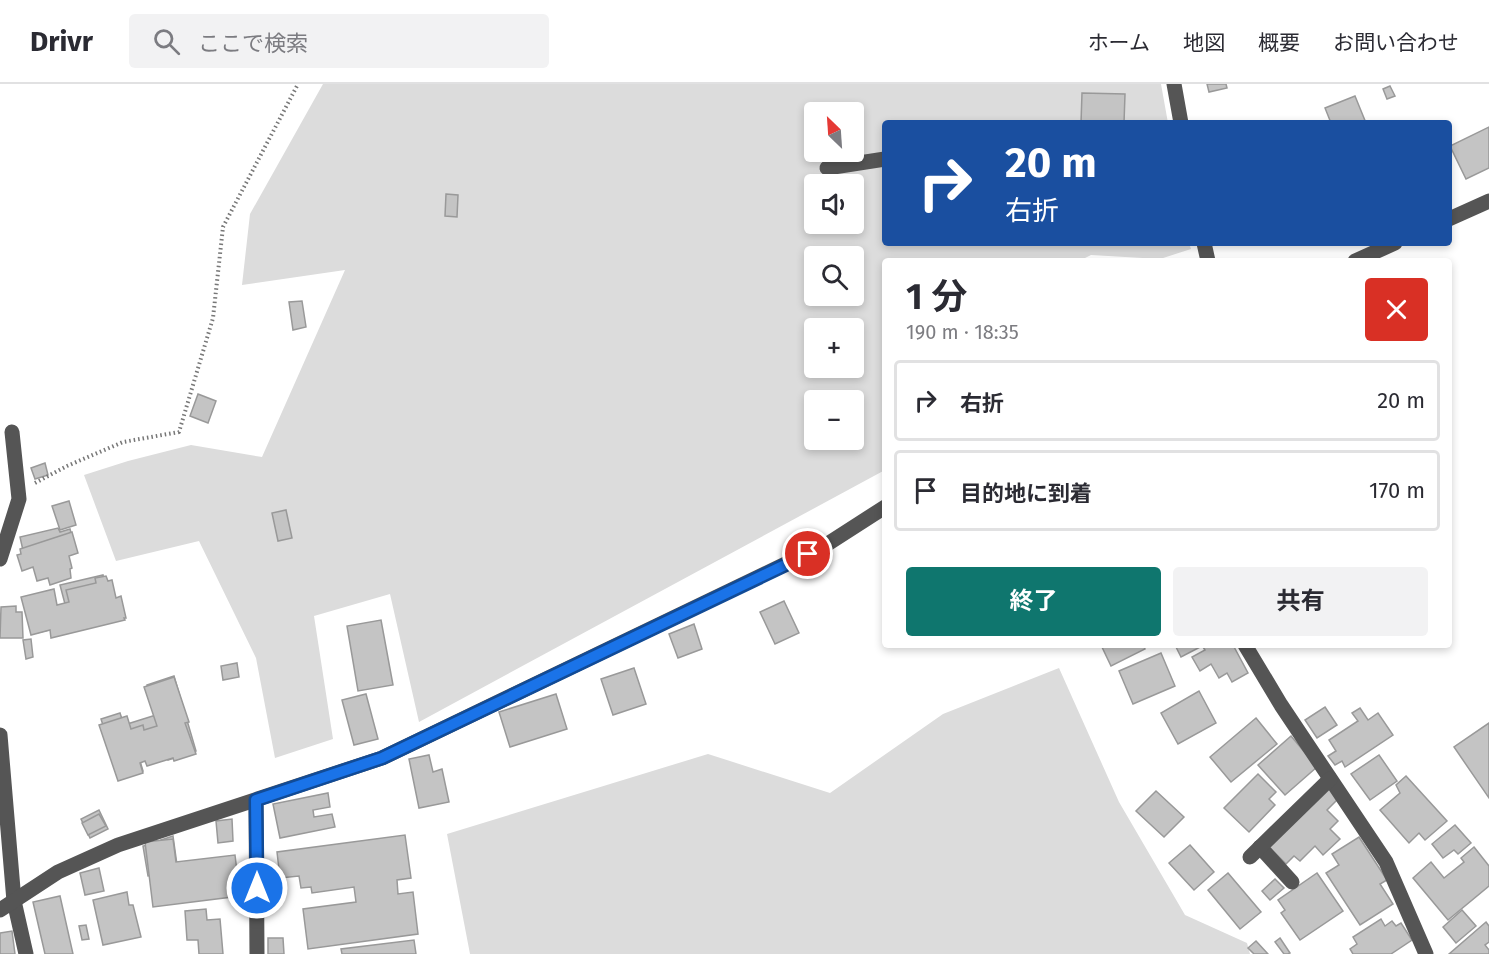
<!DOCTYPE html>
<html lang="ja">
<meta charset="utf-8">
<style>
:root{--surface:#fff;--page:#f2f2f3;--text:#2b2b33;--muted:#7c7c81;--line:#e1e1e2;--accent:#0f766e}
body{margin:0;font-family:"Fira Sans","Noto Sans JP",sans-serif;background:var(--page);color:var(--text);height:100vh;display:flex;flex-direction:column;font-size:22px;white-space:nowrap}
*{box-sizing:border-box;margin:0}
p{font-size:20px;color:var(--muted)}
.icon{flex:none;width:33px;height:33px;fill:none;stroke:currentColor;stroke-width:2;stroke-linecap:round;stroke-linejoin:round}
.map{position:relative;flex:1;overflow:hidden}
.side{position:absolute;left:882px;top:174px;width:570px;height:390px;display:flex;flex-direction:column;background:var(--surface);border-radius:6px;box-shadow:0 3px 9px #0003}
.side>*{flex:none}
.guide{position:absolute;left:882px;top:36px;width:570px;height:126px;border-radius:6px;box-shadow:0 3px 9px #0003;background:#1a4fa0;color:#fff;overflow:hidden}
.needle{width:39px;rotate:335deg}
.fabs{position:absolute;left:804px;top:18px;display:grid;gap:12px}
.fabs a{display:grid;place-items:center;width:60px;height:60px;border-radius:6px;background:var(--surface);box-shadow:0 3px 9px #0003;font-size:30px}
.pin{position:absolute;display:grid;place-items:center;width:51px;height:51px;color:#fff;margin:-26px;border:3px solid #fff;border-radius:50%;box-shadow:0 2px 6px #0007}
.me{position:absolute;width:66px;margin:-33px;rotate:0deg;stroke-linejoin:round;filter:drop-shadow(0 0 4px #0008)}
.turn{display:flex;align-items:center;gap:21px;height:126px;padding:0 24px;font-size:27px}
.turn .icon{width:78px;height:78px;stroke-width:2.5}
.turn b{display:block;font-size:42px;line-height:51px}
.round{display:grid;place-items:center;flex:none;width:63px;height:63px;border-radius:6px;background:var(--page)}
.summary{display:flex;align-items:center;justify-content:space-between;height:102px;padding:0 24px}
h1{font-size:36px;font-weight:700;line-height:45px}
.action{display:flex;gap:12px;margin-top:auto;padding:12px 24px}
.action a{flex:1;height:69px;border-radius:6px;background:var(--accent);color:#fff;font-size:24px;font-weight:700;line-height:69px;text-align:center}
.action a+a{background:var(--page);color:var(--text)}
ul{padding:0;list-style:none}
li{display:flex;align-items:center;gap:18px;height:81px;margin:0 12px 9px;padding:0 12px;border:3px solid var(--line);border-radius:6px}
li div{flex:1}
li b{display:block;font-size:22px}
li em{font-style:normal}
header{display:flex;align-items:center;gap:36px;box-sizing:border-box;height:84px;padding:0 30px;background:var(--surface);border-bottom:2px solid var(--line)}
header strong{font-size:28px}
nav{display:flex;gap:33px;margin-inline-start:auto;font-size:21px}
.search{width:420px;height:54px;background:var(--page);display:flex;align-items:center;gap:15px;box-sizing:border-box;padding:0 21px;border-radius:6px;color:var(--muted);font-size:22px}
.map>svg:first-child{display:block}
</style>
<header>
<strong>Drivr</strong>
<div class="search"><svg class="icon" aria-label="search" viewBox="0 0 24 24"><circle cx="10" cy="10" r="6"/><path d="M15 15l6 6"/></svg>ここで検索</div>
<nav><a>ホーム</a><a>地図</a><a>概要</a><a>お問い合わせ</a></nav>
</header>
<div class="map">
<svg width="1489" height="870" viewBox="0 0 1489 870">
<rect width="100%" height="100%" fill="#fff"/>
<!-- green -->
<g fill="#dcdcdc" fill-rule="evenodd">
<path d="M323,0H1161L1168,39H885V159H1189L1191,165L1160,175L1091,171L1079,177H885V386L419,638L390,510L314,532L333,655L275,674L256,574L199,457L116,477L84,391L128,377L191,361L262,373L345,186L242,201L250,130ZM814,28H854V68H814ZM814,100H854V140H814ZM814,172H854V212H814ZM814,244H854V284H814ZM814,316H854V356H814Z"/>
<path d="M1059,584L1119,718L1185,831L1247,859L1250,870H470L447,750L708,670L830,709L943,630Z"/>
</g>
<!-- building -->
<g fill="#c4c4c4" stroke="#999" stroke-width="1.5">
<path d="M1207,0H1226L1227,4L1209,8Z"/>
<path d="M1390,2L1395,12L1387,15L1383,5Z"/>
<path d="M1082,9L1125,10L1124,39H1081Z"/>
<path d="M1355,12L1366,39H1331L1325,24Z"/>
<path d="M1489,43V84L1466,95L1450,62Z"/>
<path d="M446,110L458,111L457,133L445,132Z"/>
<path d="M302,217L306,243L293,246L289,218Z"/>
<path d="M198,310L216,317L208,339L190,332Z"/>
<path d="M45,379L48,391L35,395L31,384Z"/>
<path d="M69,417L76,441L60,446L52,422Z"/>
<path d="M286,426L292,454L278,457L272,429Z"/>
<path d="M58,444L60,448L70,445L76,468L64,471L66,479L40,485L38,478L26,480L20,453Z"/>
<path d="M72,448L78,469L69,472L72,484L70,485L71,494L50,501L48,494L37,497L33,483L22,487L17,471L21,470L20,465Z"/>
<path d="M103,491L112,531L36,549L28,515L53,510L56,522L65,520L60,501Z"/>
<path d="M106,492L108,497L112,496L116,514L121,512L126,534H124L125,536L51,554L50,546L31,551L21,513L54,505L57,521L69,518L66,506L96,499L95,494Z"/>
<path d="M784,517L799,549L775,560L760,528Z"/>
<path d="M16,522V528H22L23,554H0L1,523Z"/>
<path d="M381,536L393,601L358,607L347,542Z"/>
<path d="M694,540L702,565L678,574L669,550Z"/>
<path d="M31,555L33,573L26,575L23,556Z"/>
<path d="M1101,561H1143L1145,565L1111,582Z"/>
<path d="M1175,561H1204L1181,573Z"/>
<path d="M1207,561H1233L1248,589L1232,598L1227,589L1219,594L1211,580L1200,587L1192,573L1205,566L1203,563Z"/>
<path d="M1161,569L1175,602L1133,620L1119,587Z"/>
<path d="M237,579L239,593L223,596L221,582Z"/>
<path d="M634,584L646,620L613,631L601,595Z"/>
<path d="M174,592L196,667L168,676L166,669L140,677L143,687L120,694L101,635L120,629L124,641L156,631L147,601Z"/>
<path d="M174,593L189,638L185,639L196,670L174,677L173,674L147,682L145,677L140,679L143,689L118,697L99,641L127,632L131,645L143,641L144,646L157,642L144,603Z"/>
<path d="M1199,607L1216,639L1178,660L1161,629Z"/>
<path d="M366,610L378,655L354,661L342,616Z"/>
<path d="M556,610L567,645L510,663L499,628Z"/>
<path d="M1325,623L1337,641L1317,654L1305,636Z"/>
<path d="M1360,624L1368,636L1378,629L1393,651L1345,683L1342,677L1335,681L1328,672L1336,667L1329,656L1358,637L1352,629Z"/>
<path d="M1256,634L1277,660L1231,698L1210,673Z"/>
<path d="M1489,639V714L1454,663Z"/>
<path d="M1291,652L1317,683L1285,711L1258,681Z"/>
<path d="M429,671L433,688L442,685L449,718L419,724L409,675Z"/>
<path d="M1379,671L1397,697L1370,716L1351,690Z"/>
<path d="M1258,690L1276,708L1269,715L1275,721L1249,748L1224,724Z"/>
<path d="M1406,692L1447,737L1425,756L1419,749L1409,759L1380,726L1400,709L1396,701Z"/>
<path d="M1328,703L1339,714L1327,726L1338,737L1330,745L1340,755L1323,771L1315,762L1300,777L1294,772L1286,780L1267,761Z"/>
<path d="M1156,707L1184,733L1164,753L1136,727Z"/>
<path d="M328,709L330,723L313,726L314,733L332,730L335,743L280,754L273,720Z"/>
<path d="M99,726L108,745L90,754L81,735Z"/>
<path d="M99,730L106,742L88,751L82,739Z"/>
<path d="M232,735L233,757L218,759L216,737Z"/>
<path d="M1455,741L1471,759L1458,770L1454,766L1443,774L1432,760Z"/>
<path d="M405,751L411,794L397,796L398,810L413,808L418,850L308,865L303,825L356,818L354,803L312,809L311,803L301,804L299,792L280,794L277,768Z"/>
<path d="M173,752L177,781L166,783L167,789L148,792L143,762L162,758L161,756Z"/>
<path d="M1359,753L1387,796L1380,800L1393,820L1360,841L1326,789L1339,781L1332,770Z"/>
<path d="M173,755L176,778L235,771L240,812L153,823L145,758Z"/>
<path d="M1190,761L1214,788L1194,806L1169,779Z"/>
<path d="M1474,763L1489,782V802L1448,836L1413,794L1431,778L1444,794L1464,778L1461,774Z"/>
<path d="M99,784L104,807L85,811L80,789Z"/>
<path d="M1228,789L1261,828L1240,845L1208,806Z"/>
<path d="M1317,789L1343,827L1300,856L1281,829L1285,826L1278,816Z"/>
<path d="M1275,795L1284,804L1270,816L1262,807Z"/>
<path d="M127,808L129,821H133L141,853L103,861L93,816Z"/>
<path d="M60,812L73,870H45L33,818Z"/>
<path d="M206,825L207,836L220,835L223,870H199L198,856H187L185,827Z"/>
<path d="M1462,826L1476,842L1456,859L1443,843Z"/>
<path d="M1381,835L1385,842L1392,837L1396,842L1401,839L1412,856L1391,870H1353L1350,865L1357,860L1353,853Z"/>
<path d="M1486,838L1489,842V858L1485,861L1489,866V870H1449Z"/>
<path d="M86,841L89,855L82,856L79,842Z"/>
<path d="M12,847L15,870H0V849Z"/>
<path d="M268,854H283L284,870H268Z"/>
<path d="M1280,854L1290,869L1288,870H1284L1275,858Z"/>
<path d="M414,856L416,870H342L341,865Z"/>
<path d="M1256,857L1268,870H1254L1248,864Z"/>
</g>
<g fill="none" stroke-linecap="round" stroke-linejoin="round">
<!-- path -->
<path stroke="#777" stroke-width="4" stroke-dasharray="1.5 3" stroke-linecap="butt" d="M35,399L67,382L123,358L179,348L213,234L223,143L298,0"/>
<!-- minor -->
<g stroke="#555" stroke-width="15">
<path d="M1174,0L1181,39"/>
<path d="M827,84L885,75"/>
<path d="M1449,135L1489,117"/>
<path d="M1204,159L1208,177"/>
<path d="M1355,177L1395,159"/>
<path d="M0,475L19,415L12,348"/>
<path d="M1245,561L1281,621L1386,778L1426,870"/>
<path d="M0,651L14,817L26,870"/>
<path d="M256,716L257,870"/>
<path d="M1260,763L1292,798"/>
<path d="M1250,773L1330,695"/>
<path d="M0,826L58,788L118,761L382,674L829,459L885,423"/>
</g>
</g>
<g fill="none" stroke-linecap="round" stroke-linejoin="round">
<!-- route casing -->
<g stroke="#114b97" stroke-width="15">
<path id="route" d="M257,804L256,716L382,674L808,470"/>
</g>
<!-- route -->
<use href="#route" stroke="#1a73e8" stroke-width="10"/>
</g>
</svg>
<div class="fabs">
<a><svg class="needle" viewBox="-14 -14 28 28"><path d="M0-13l5 13h-10z" fill="#e53935"/><path d="M0 13l5-13h-10z" fill="#7c7c81"/></svg></a>
<a><svg class="icon" aria-label="sound" viewBox="0 0 24 24"><path d="M4 9h4l5-4v14l-5-4H4zM17 9q2 3 0 6"/></svg></a>
<a><svg class="icon" aria-label="search" viewBox="0 0 24 24"><circle cx="10" cy="10" r="6"/><path d="M15 15l6 6"/></svg></a>
<a>+</a>
<a>−</a>
</div>
<div class="pin" style="left:808px;top:470px;background:#d93025"><svg class="icon" aria-label="arrive" viewBox="0 0 24 24"><path d="M6 21V4h12l-3 4 3 4H6"/></svg></div>
<svg class="me" style="left:257px;top:804px" viewBox="-20 -20 40 40"><circle r="17" fill="#1a73e8" stroke="#fff" stroke-width="3"/><path d="M0-11L8 9 0 5-8 9z" fill="#fff"/></svg>
<div class="guide">
<div class="turn"><svg class="icon" aria-label="right" viewBox="0 0 24 24"><path d="M7 20v-9h11M14 6l5 5-5 5"/></svg><div><b>20 m</b>右折</div></div>
</div>
<section class="side">
<div class="summary"><div><h1>1 分</h1><p>190 m · 18:35</p></div><a class="round" style="background:#d93025;color:#fff"><svg class="icon" aria-label="close" viewBox="0 0 24 24"><path d="M6 6l12 12M18 6L6 18"/></svg></a></div>
<ul>
<li><svg class="icon" aria-label="right" viewBox="0 0 24 24"><path d="M7 20v-9h11M14 6l5 5-5 5"/></svg><div><b>右折</b></div><em>20 m</em></li>
<li><svg class="icon" aria-label="arrive" viewBox="0 0 24 24"><path d="M6 21V4h12l-3 4 3 4H6"/></svg><div><b>目的地に到着</b></div><em>170 m</em></li>
</ul>
<div class="action"><a>終了</a><a>共有</a></div>
</section>
</div>
